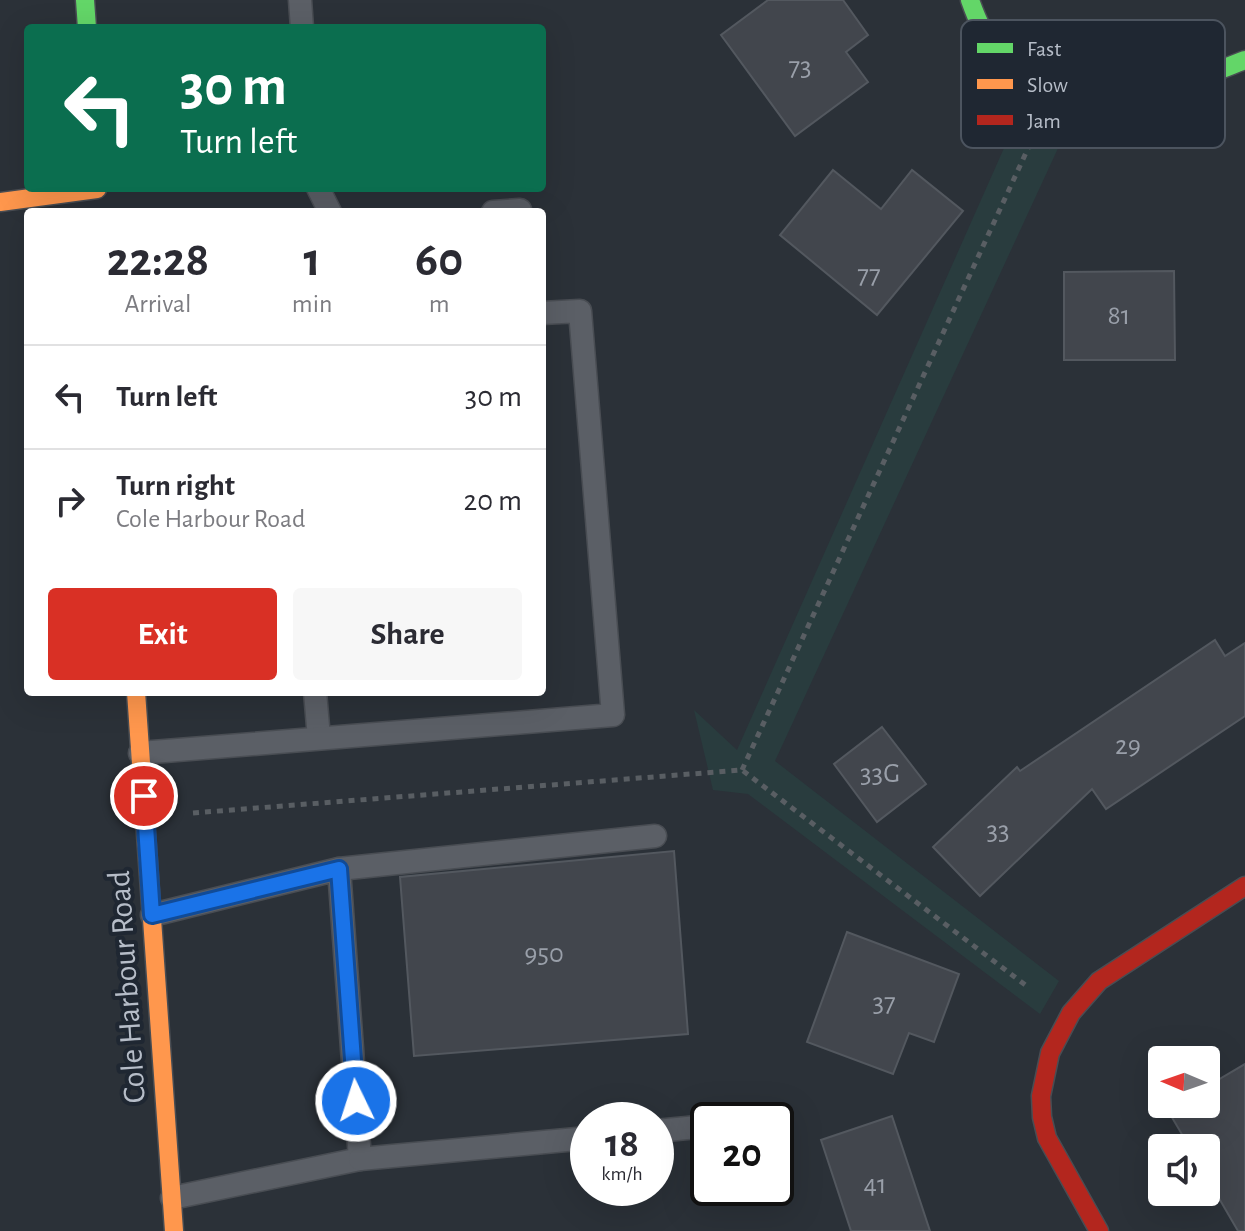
<!DOCTYPE html>
<style>
:root{--surface:#fff;--page:#f7f7f7;--text:#2b2b33;--muted:#7c7c81;--line:#e1e1e2;--accent:#d93025}
body{margin:0;font-family:"Alegreya Sans",sans-serif;background:var(--page);color:var(--text);height:100vh;display:flex;flex-direction:column;font-size:30px;white-space:nowrap}
*{box-sizing:border-box;margin:0}
p{font-size:26px;color:var(--muted)}
.icon{flex:none;width:44px;height:44px;fill:none;stroke:currentColor;stroke-width:2;stroke-linecap:round;stroke-linejoin:round}
.map{position:relative;flex:1;overflow:hidden}
.details{position:absolute;left:24px;top:208px;width:522px;height:488px;display:flex;flex-direction:column;background:var(--surface);border-radius:8px;box-shadow:0 8px 32px #0002}
.details>*{flex:none}
.top-card{position:absolute;left:24px;top:24px;width:522px;height:168px;border-radius:8px;box-shadow:0 8px 32px #0002;background:#0b6e4f;color:#fff;overflow:hidden}
.needle{width:52px;rotate:272deg}
.fabs{position:absolute;left:1148px;top:1046px;display:grid;gap:16px}
.fabs a{display:grid;place-items:center;width:72px;height:72px;border-radius:8px;background:var(--surface);box-shadow:0 8px 32px #0002;font-size:40px}
.speed{position:absolute;left:570px;top:1102px;display:flex;gap:16px;font-size:40px;font-weight:700;text-align:center}
.speed>*{display:grid;place-content:center;width:104px;height:104px;border-radius:50%;background:var(--surface);box-shadow:0 8px 32px #0002;line-height:1}
.speed small{font-size:20px;font-weight:400}
.speed .limit{border:4px solid #111;border-radius:12px;background:#fff;color:#111}
.pin{position:absolute;display:grid;place-items:center;width:68px;height:68px;color:#fff;margin:-34px;border:4px solid #fff;border-radius:50%;box-shadow:0 2px 8px #0007}
.me{position:absolute;width:88px;margin:-44px;rotate:356deg;stroke-linejoin:round;filter:drop-shadow(0 0 6px #0008)}
.turn{display:flex;align-items:center;gap:28px;height:168px;padding:0 24px;font-size:36px}
.turn .icon{width:104px;height:104px;stroke-width:2.5}
.turn b{display:block;font-size:56px;line-height:68px}
.eta{display:flex;justify-content:space-evenly;align-items:center;height:136px;text-align:center}
.eta b{font-size:48px;font-weight:600;line-height:56px}
.primary-button{display:flex;gap:16px;margin-top:auto;padding:16px 24px}
.primary-button a{flex:1;height:92px;border-radius:8px;background:var(--accent);color:#fff;font-size:32px;font-weight:600;line-height:92px;text-align:center}
.primary-button a+a{background:var(--page);color:var(--text)}
ul{padding:0;list-style:none}
li{display:flex;align-items:center;gap:24px;height:104px;padding:0 24px;border-top:2px solid var(--line)}
li div{flex:1}
li b{display:block;font-size:30px}
li em{font-style:normal}
.map>svg:first-child{display:block}
</style>
<div class="map">
<svg width="1245" height="1231" viewBox="0 0 1245 1231">
<rect width="100%" height="100%" fill="#2b3138"/>
<!-- green -->
<path fill="#293c3e" d="M1020,112L1066,131L775,761L1059,981L1040,1014L748,794L713,790L694,710L737,750Z"/>
<!-- building -->
<g fill="#42464d" stroke="#53585f" stroke-width="2">
<path d="M768,0H843L868,35L846,52L868,82L795,136L721,35Z"/>
<path d="M833,170L881,209L912,170L963,211L877,315L780,235Z"/>
<path d="M1174,271L1175,360H1064V272Z"/>
<path d="M1215,640L1225,656L1245,643V716L1106,809L1092,789L980,896L933,847L1017,767L1020,771Z"/>
<path d="M882,727L926,784L877,822L834,764Z"/>
<path d="M674,851L688,1034L414,1056L400,877Z"/>
<path d="M847,932L959,974L934,1042L909,1033L893,1074L807,1042Z"/>
<path d="M1245,1064V1231H1238L1206,1176V1148H1190L1167,1109L1176,1104H1206V1087Z"/>
<path d="M892,1116L930,1231H851L821,1140Z"/>
</g>
<g fill="none" stroke-linecap="round" stroke-linejoin="round">
<!-- lane casing -->
<g stroke="#494d53" stroke-width="25">
<g id="lane">
<path d="M300,0L302,28"/>
<path d="M318,188L330,212"/>
<path d="M493,212L520,210"/>
<path d="M315,692L319,738"/>
<path d="M140,753L613,715L580,311L542,313"/>
<path d="M339,869L655,836"/>
<path d="M152,915L339,869L360,1159L172,1198"/>
<path d="M656,1131L708,1126"/>
<path d="M360,1159L588,1138"/>
</g>
</g>
<!-- fast casing -->
<g stroke="#494d53" stroke-width="21">
<g id="fast">
<path d="M85,0L87,28"/>
<path d="M970,0C976,17 983,35 995,49C1026,86 1094,105 1141,96C1177,89 1211,73 1245,60"/>
</g>
</g>
<!-- slow casing -->
<g stroke="#494d53" stroke-width="21">
<g id="slow">
<path d="M0,202L97,189"/>
<path d="M136,692L174,1231"/>
</g>
</g>
<!-- jam casing -->
<g stroke="#494d53" stroke-width="21">
<path id="jam" d="M1099,1231L1047,1138L1042,1117L1041,1096L1050,1053L1071,1013L1099,981L1245,886"/>
</g>
<!-- path -->
<g stroke="#595e63" stroke-width="5" stroke-dasharray="6 6" stroke-linecap="butt">
<path d="M742,770L1036,131"/>
<path d="M193,813L742,770L1028,987"/>
</g>
<!-- lane -->
<use href="#lane" stroke="#5b5f66" stroke-width="22"/>
<!-- fast -->
<use href="#fast" stroke="#63d668" stroke-width="18"/>
<!-- slow -->
<use href="#slow" stroke="#ff974d" stroke-width="18"/>
<!-- jam -->
<use href="#jam" stroke="#b3261e" stroke-width="18"/>
</g>
<g fill="none" stroke-linecap="round" stroke-linejoin="round">
<!-- route casing -->
<g stroke="#114b97" stroke-width="20">
<path id="route" d="M144,796L152,915L339,869L356,1101"/>
</g>
<!-- route -->
<use href="#route" stroke="#1a73e8" stroke-width="14"/>
</g>
<g text-anchor="middle" dominant-baseline="central" stroke-width="8" stroke-linejoin="round" paint-order="stroke">
<!-- number labels -->
<g font-size="28" fill="#999fa9">
<text x="800" y="67">73</text>
<text x="869" y="275">77</text>
<text x="1119" y="316">81</text>
<text x="1128" y="746">29</text>
<text x="880" y="774">33G</text>
<text x="998" y="831">33</text>
<text x="544" y="954">950</text>
<text x="884" y="1003">37</text>
<text x="875" y="1185">41</text>
</g>
<!-- street labels -->
<g font-size="32" fill="#b6bdc8" stroke="#1f2732">
<text transform="translate(127 987) rotate(-94)">Cole Harbour Road</text>
</g>
</g>
<!-- legend -->
<rect x="961" y="20" width="264" height="128" rx="12" fill="#1f2732" stroke="#4c545f" stroke-width="2"/>
<rect x="977" y="43" width="36" height="10" fill="#63d668"/>
<rect x="977" y="79" width="36" height="10" fill="#ff974d"/>
<rect x="977" y="115" width="36" height="10" fill="#b3261e"/>
<g font-size="22" fill="#b6bdc8">
<text x="1027" y="56">Fast</text>
<text x="1027" y="92">Slow</text>
<text x="1027" y="128">Jam</text>
</g>
</svg>
<div class="fabs">
<a><svg class="needle" viewBox="-14 -14 28 28"><path d="M0-13l5 13h-10z" fill="#e53935"/><path d="M0 13l5-13h-10z" fill="#7c7c81"/></svg></a>
<a><svg class="icon" aria-label="sound" viewBox="0 0 24 24"><path d="M4 9h4l5-4v14l-5-4H4zM17 9q2 3 0 6"/></svg></a>
</div>
<div class="speed"><div>18<small>km/h</small></div><div class="limit">20</div></div>
<div class="pin" style="left:144px;top:796px;background:#d93025"><svg class="icon" aria-label="arrive" viewBox="0 0 24 24"><path d="M6 21V4h12l-3 4 3 4H6"/></svg></div>
<svg class="me" style="left:356px;top:1101px" viewBox="-20 -20 40 40"><circle r="17" fill="#1a73e8" stroke="#fff" stroke-width="3"/><path d="M0-11L8 9 0 5-8 9z" fill="#fff"/></svg>
<div class="top-card">
<div class="turn"><svg class="icon" aria-label="left" viewBox="0 0 24 24"><path d="M17 20v-9H6M10 6l-5 5 5 5"/></svg><div><b>30 m</b>Turn left</div></div>
</div>
<section class="details">
<div class="eta">
<div><b>22:28</b><p>Arrival</p></div>
<div><b>1</b><p>min</p></div>
<div><b>60</b><p>m</p></div>
</div>
<ul>
<li><svg class="icon" aria-label="left" viewBox="0 0 24 24"><path d="M17 20v-9H6M10 6l-5 5 5 5"/></svg><div><b>Turn left</b></div><em>30 m</em></li>
<li><svg class="icon" aria-label="right" viewBox="0 0 24 24"><path d="M7 20v-9h11M14 6l5 5-5 5"/></svg><div><b>Turn right</b><p>Cole Harbour Road</p></div><em>20 m</em></li>
</ul>
<div class="primary-button"><a>Exit</a><a>Share</a></div>
</section>
</div>
